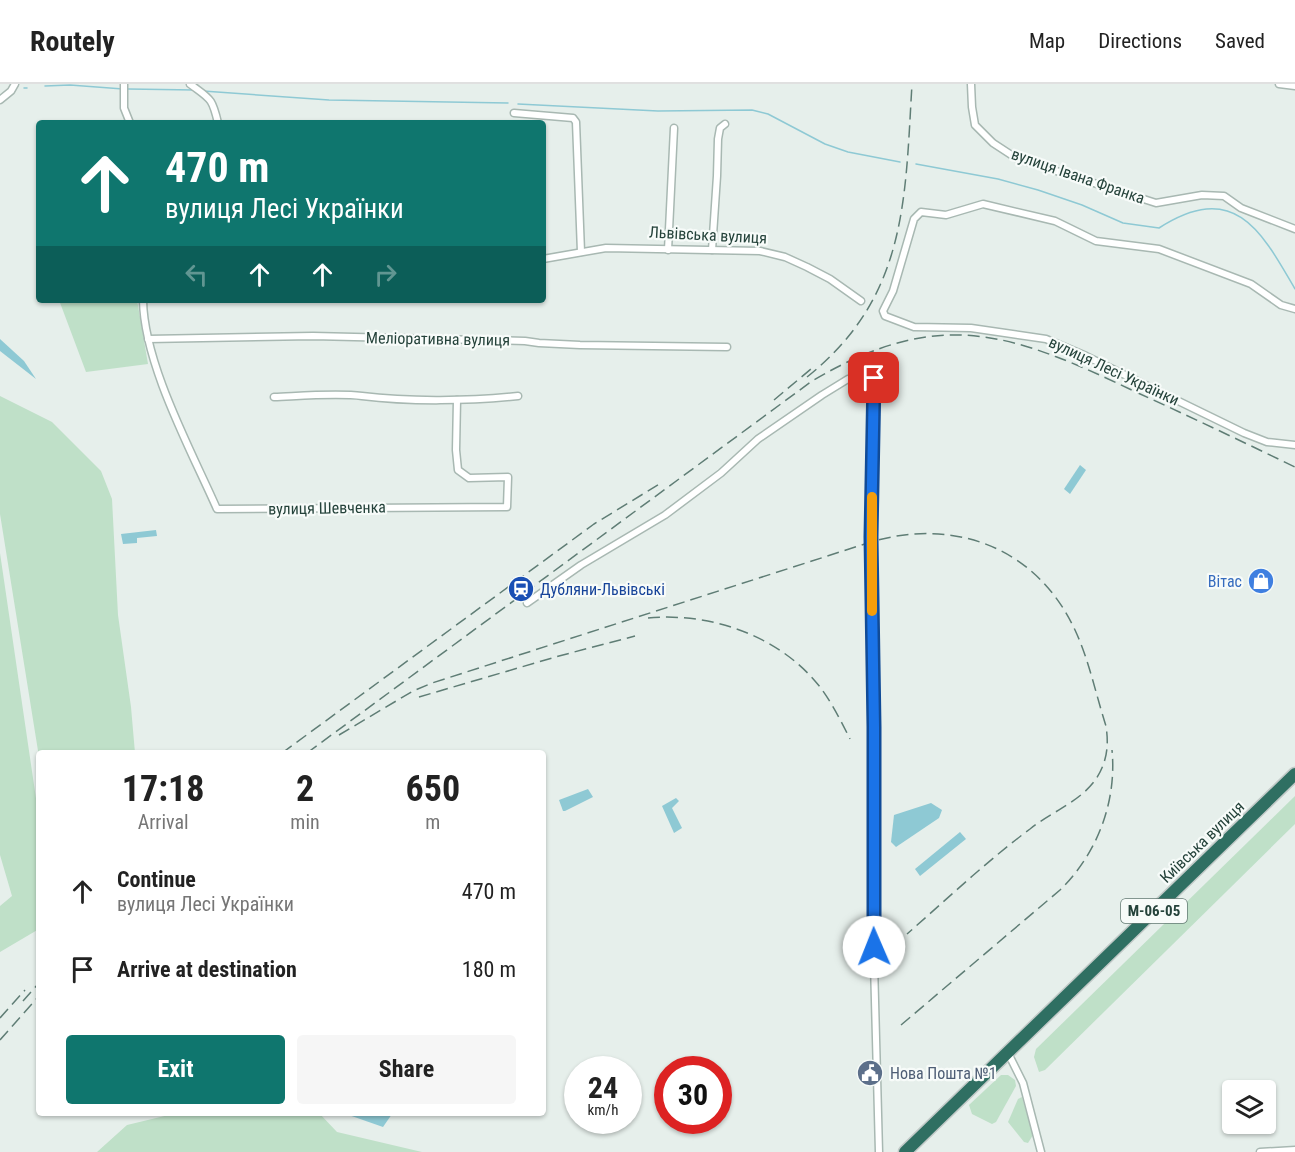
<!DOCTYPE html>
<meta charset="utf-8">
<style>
:root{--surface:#fff;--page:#f6f6f6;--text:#222;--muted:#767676;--line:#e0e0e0;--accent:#0f766e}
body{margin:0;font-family:"Roboto Condensed",sans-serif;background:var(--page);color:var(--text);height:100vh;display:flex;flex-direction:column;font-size:22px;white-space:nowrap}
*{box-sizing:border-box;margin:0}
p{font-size:20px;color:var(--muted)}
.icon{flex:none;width:33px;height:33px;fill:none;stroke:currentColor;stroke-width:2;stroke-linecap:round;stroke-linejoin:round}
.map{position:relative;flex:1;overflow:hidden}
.side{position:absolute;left:36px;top:666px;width:510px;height:366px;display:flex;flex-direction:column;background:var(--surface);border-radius:6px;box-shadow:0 2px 4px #0004}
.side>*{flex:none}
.guide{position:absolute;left:36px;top:36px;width:510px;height:183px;border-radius:6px;box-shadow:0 2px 4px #0004;background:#0f766e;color:#fff;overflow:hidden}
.controls{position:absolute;left:1222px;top:996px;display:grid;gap:12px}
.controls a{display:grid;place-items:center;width:54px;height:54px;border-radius:6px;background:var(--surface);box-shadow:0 2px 4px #0004;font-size:30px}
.speed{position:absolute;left:564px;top:972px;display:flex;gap:12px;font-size:30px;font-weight:700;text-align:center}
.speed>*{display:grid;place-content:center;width:78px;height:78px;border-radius:50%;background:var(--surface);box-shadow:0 2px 4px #0004;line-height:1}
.speed small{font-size:15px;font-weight:400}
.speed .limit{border:9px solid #d22;background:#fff;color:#111}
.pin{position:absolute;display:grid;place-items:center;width:51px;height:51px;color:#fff;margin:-26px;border-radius:12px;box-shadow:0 3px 9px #0006}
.me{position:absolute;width:66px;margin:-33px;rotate:359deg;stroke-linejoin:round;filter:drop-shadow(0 0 4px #0008)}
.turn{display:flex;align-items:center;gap:21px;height:126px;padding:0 30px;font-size:27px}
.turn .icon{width:78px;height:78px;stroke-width:2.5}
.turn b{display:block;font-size:42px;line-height:51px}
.lanes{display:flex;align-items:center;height:57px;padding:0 30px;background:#0003;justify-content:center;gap:30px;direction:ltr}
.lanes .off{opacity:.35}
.eta{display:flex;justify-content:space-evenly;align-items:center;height:102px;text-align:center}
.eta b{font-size:36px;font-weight:700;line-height:42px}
.action{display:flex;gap:12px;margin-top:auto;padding:12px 30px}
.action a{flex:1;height:69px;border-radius:6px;background:var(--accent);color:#fff;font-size:24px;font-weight:700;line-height:69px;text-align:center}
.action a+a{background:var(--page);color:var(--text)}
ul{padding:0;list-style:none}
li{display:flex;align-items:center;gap:18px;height:78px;padding:0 30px}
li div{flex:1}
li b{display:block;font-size:22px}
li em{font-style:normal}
header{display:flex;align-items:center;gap:36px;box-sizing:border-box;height:84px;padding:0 30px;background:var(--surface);border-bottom:2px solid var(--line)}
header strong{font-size:28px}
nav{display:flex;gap:33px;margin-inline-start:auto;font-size:21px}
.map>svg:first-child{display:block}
</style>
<header>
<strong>Routely</strong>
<nav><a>Map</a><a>Directions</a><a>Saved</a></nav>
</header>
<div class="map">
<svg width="1295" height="1068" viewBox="0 0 1295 1068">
<rect width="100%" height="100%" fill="#e6efeb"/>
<!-- green -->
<g fill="#bfe0c8">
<path d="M59,216H137L148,280L86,288Z"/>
<path d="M0,312L52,338L101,387L112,415L118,531L131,623L135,669H39V673L0,430Z"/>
<path d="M0,469L39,735V845L0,868V822L12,812L0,771Z"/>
<path d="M1295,712V740L1045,986L1039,988L1034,973L1036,965Z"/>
<path d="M1001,991H1008L1015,996L1016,1002L996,1038L992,1040L972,1030L969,1021Z"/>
<path d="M1022,1013L1033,1051L1028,1059L1024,1058L1008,1038L1018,1015Z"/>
<path d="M177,1029H319L337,1048L422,1068H97L127,1041Z"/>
</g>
<!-- water -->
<g fill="#8ec9d4">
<path d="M0,255L24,277L36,295L0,267Z"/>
<path d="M1080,381L1086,386L1070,410L1064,405Z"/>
<path d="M156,446L157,452L137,454V459L123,460L121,450Z"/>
<path d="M588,705L593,713L565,727H563L559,716Z"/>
<path d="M676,714L679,717L672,724L682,744L674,749L662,722Z"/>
<path d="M931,719L942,726L939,734L896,763L891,758L894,731Z"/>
<path d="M960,748L966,755L920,792L915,785Z"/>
<path d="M343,1029H391L392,1030L383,1043Z"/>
</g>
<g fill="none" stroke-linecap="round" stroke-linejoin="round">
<!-- stream -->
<g stroke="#8ec9d4" stroke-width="1.5">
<path d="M45,2L70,1L123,5"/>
<path d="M24,4H27"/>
<path d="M128,5L195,6"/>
<path d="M203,7L329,16L508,19"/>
<path d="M518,20L658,27L752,26L768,30L825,60L848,68L900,78"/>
<path d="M916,80L998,95L1038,106L1082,121L1123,139L1159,144C1234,96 1261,146 1295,205"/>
</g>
<!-- street casing -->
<g stroke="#a8b8b2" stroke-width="9">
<g id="street">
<path d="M124,0V24L130,39"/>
<path d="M190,0C210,15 212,13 218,39"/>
<path d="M971,0L972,23L975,41L993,59L1016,74L1156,119L1202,111L1224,112L1241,124L1295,145"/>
<path d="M1279,0L1295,2"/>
<path d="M0,16L11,7L15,0"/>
<path d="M514,29L573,34L576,38L581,168"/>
<path d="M668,166L674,44"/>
<path d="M712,166L717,92L718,55L720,44L725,40"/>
<path d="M543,175L606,164L760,167L785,173L807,183L830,195L861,217"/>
<path d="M143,216C144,280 191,366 217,425L507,423L508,393L469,394L458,386L456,366L457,316"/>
<path d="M1295,225L1281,221L1251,200L1159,165L1096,157L1055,137L983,120L946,131L921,128L914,135L893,207L883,227L885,232L914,243L971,244L1046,255L1086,272L1244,349L1267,358L1295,361"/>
<path d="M148,255L313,252L525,257L539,259L580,261L727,263"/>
<path d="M874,294L871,458L874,759L873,841L879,1068"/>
<path d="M274,313C300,312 337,309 362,312C410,318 470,317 518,312"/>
<path d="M527,519L581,481L665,431L721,389L758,355L822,311L848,295L859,294L874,303"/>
<path d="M1008,969L1023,999L1041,1068"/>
<path d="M1260,1068L1295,1066"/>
</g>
</g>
<!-- highway casing -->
<g stroke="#c2cac8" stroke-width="15">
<path id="highway" d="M905,1068L1295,690"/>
</g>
<!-- street -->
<use href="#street" stroke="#fff" stroke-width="6"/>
<!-- highway -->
<use href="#highway" stroke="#2f6f62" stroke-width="12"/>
<!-- rail -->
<g stroke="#5f7d75" stroke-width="1.5" stroke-dasharray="12 6" stroke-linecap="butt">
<path d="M807,293C907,213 905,117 912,0"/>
<path d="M774,316L811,285"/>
<path d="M648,534C711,528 780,552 820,603C832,619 841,637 850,655"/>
<path d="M419,613L559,572L635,552"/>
<path d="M339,651L413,607L432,599L871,458C955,433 1037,464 1075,546C1089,576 1096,611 1106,642C1109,662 1107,678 1096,695C1080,718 1051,728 1030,745C987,777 947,815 907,850"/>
<path d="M282,669L594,440L661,399"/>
<path d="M307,669L812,297C941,221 1012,249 1138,309C1191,333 1243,358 1295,383"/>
<path d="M23,917L39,899"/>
<path d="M0,934L25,906"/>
<path d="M901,941L1060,806C1097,770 1117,718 1112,666"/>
<path d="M0,956L39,912"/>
</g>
</g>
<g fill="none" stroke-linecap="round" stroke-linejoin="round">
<!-- route casing -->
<g stroke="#114b97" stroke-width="15">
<path id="route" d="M874,863V643L871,453L874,294"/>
</g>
<!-- route -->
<use href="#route" stroke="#1a73e8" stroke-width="10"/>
<!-- slow -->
<path stroke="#f59e0b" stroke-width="10" d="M872,413V527"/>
</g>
<!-- icons -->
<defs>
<g id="shop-disc" transform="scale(1.35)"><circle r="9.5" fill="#3f7fe0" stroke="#f7fbf9"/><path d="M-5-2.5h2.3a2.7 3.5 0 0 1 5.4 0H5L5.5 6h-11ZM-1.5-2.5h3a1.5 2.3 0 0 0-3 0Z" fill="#fff"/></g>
<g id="station-disc" transform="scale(1.35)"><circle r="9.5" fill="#1a4fb4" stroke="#f7fbf9"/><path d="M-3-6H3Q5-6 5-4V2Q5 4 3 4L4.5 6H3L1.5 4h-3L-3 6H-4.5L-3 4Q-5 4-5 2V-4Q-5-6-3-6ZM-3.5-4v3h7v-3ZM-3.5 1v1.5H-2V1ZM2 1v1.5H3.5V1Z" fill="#fff"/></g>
<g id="civic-disc" transform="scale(1.35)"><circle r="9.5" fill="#5c6f8a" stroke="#f7fbf9"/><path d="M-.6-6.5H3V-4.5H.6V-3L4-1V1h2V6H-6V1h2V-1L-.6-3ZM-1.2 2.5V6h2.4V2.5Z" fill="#fff"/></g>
</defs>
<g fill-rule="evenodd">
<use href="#shop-disc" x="1261" y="497"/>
<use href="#station-disc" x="521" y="505"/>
<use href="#civic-disc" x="870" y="989"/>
</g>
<g text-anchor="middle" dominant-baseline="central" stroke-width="4.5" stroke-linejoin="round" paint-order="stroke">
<!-- shield labels -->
<rect fill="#f7fbf9" stroke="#637a73" stroke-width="1.5" x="1121" y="815" width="66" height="24" rx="4.5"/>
<g font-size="15" font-weight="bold" fill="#24423a">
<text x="1154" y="827">М-06-05</text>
</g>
<!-- street labels -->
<g font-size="16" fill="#24423a" stroke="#f7fbf9">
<text transform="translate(1078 92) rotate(19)">вулиця Івана Франка</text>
<text transform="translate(708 151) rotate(3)">Львівська вулиця</text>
<text transform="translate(438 255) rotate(1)">Меліоративна вулиця</text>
<text transform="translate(1114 287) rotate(25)">вулиця Лесі Українки</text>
<text transform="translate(327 424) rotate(-1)">вулиця Шевченка</text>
<text transform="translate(1202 758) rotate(-44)">Київська вулиця</text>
</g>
<!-- shop labels -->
<g font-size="16" fill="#366cbe" stroke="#f7fbf9" text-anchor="end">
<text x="1242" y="497">Вітас</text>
</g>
<!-- transit labels -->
<g font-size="16" fill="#164399" stroke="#f7fbf9" text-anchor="start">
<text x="540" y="505">Дубляни-Львівські</text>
</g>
<!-- service labels -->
<g font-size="16" fill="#4e5e75" stroke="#f7fbf9" text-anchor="start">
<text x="890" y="989">Нова Пошта №1</text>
</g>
</g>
</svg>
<div class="controls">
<a><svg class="icon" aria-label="layers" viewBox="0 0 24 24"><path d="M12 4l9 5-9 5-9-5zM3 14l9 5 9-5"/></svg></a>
</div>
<div class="speed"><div>24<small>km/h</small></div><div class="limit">30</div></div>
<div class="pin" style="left:874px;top:294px;background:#d93025"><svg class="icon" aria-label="arrive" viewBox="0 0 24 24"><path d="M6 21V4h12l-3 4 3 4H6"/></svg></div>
<svg class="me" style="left:874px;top:863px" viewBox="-20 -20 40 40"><circle r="19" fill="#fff"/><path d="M0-13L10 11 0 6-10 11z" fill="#1a73e8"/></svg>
<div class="guide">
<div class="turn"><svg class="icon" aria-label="ahead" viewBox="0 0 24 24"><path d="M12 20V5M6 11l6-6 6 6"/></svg><div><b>470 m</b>вулиця Лесі Українки</div></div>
<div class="lanes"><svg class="icon off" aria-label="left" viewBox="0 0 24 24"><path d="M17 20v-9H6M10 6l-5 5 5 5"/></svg><svg class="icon" aria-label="ahead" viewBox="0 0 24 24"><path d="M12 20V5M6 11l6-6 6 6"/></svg><svg class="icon" aria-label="ahead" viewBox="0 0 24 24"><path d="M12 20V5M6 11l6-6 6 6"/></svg><svg class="icon off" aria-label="right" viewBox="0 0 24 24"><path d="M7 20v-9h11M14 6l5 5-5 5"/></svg></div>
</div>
<section class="side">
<div class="eta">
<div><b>17:18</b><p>Arrival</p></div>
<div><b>2</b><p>min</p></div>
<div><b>650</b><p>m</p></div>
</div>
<ul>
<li><svg class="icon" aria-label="ahead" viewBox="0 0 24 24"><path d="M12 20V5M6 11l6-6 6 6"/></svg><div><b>Continue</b><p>вулиця Лесі Українки</p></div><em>470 m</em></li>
<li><svg class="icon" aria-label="arrive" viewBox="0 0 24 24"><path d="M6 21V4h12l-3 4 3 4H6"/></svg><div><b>Arrive at destination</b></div><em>180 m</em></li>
</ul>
<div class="action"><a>Exit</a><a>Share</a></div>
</section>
</div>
